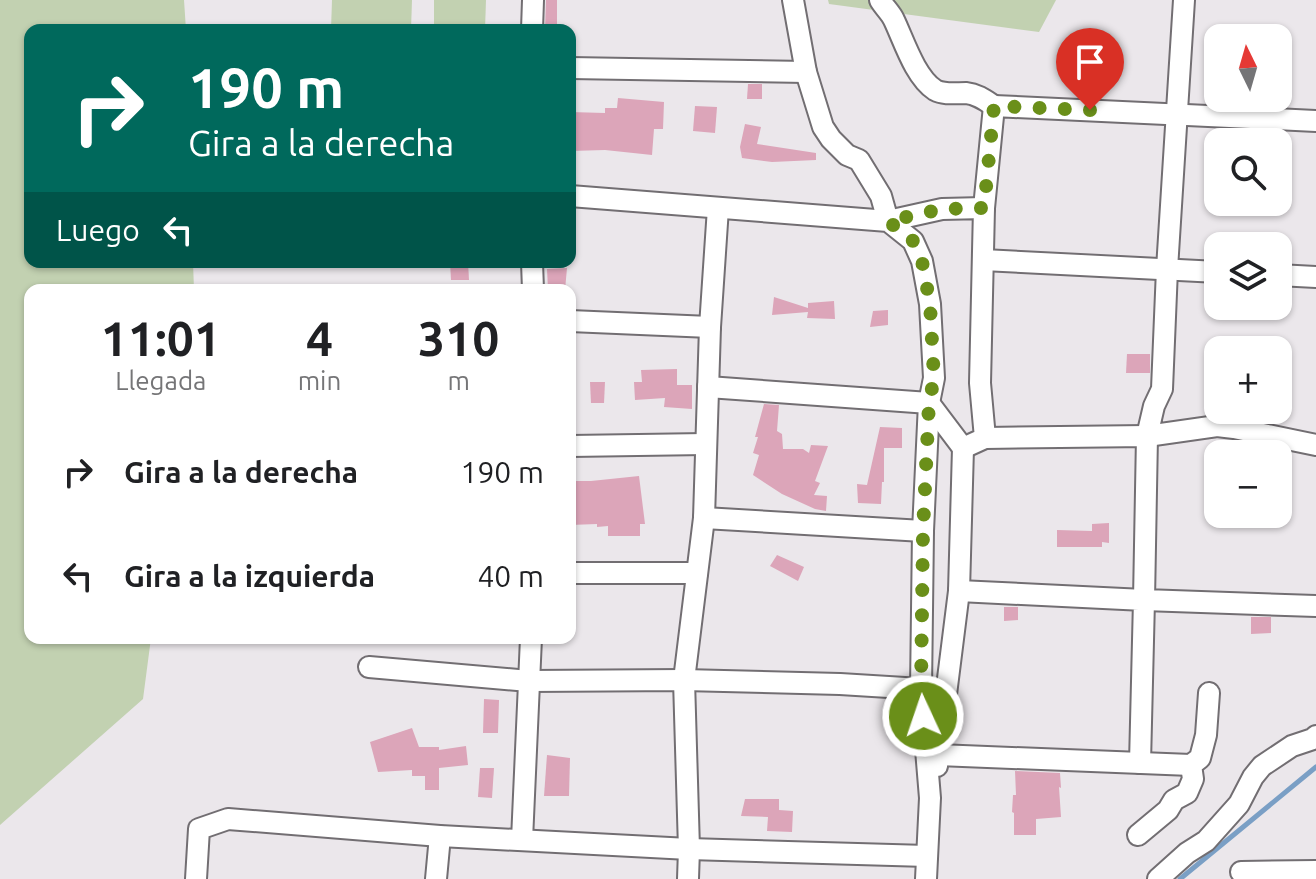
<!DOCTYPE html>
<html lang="es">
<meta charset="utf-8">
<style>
:root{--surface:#fff;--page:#f6f6f6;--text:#202124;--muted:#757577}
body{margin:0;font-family:Ubuntu,sans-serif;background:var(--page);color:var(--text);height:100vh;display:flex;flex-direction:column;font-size:30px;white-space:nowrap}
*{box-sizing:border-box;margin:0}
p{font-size:26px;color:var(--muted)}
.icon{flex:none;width:44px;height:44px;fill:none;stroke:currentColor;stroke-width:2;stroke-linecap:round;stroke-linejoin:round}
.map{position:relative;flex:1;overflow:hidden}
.side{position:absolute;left:24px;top:284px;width:552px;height:360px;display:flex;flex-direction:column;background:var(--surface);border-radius:16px;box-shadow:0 2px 6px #0004}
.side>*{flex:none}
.guide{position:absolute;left:24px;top:24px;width:552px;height:244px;border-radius:16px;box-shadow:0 2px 6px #0004;background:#00695c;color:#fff;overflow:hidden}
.needle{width:52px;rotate:355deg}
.buttons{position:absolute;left:1204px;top:24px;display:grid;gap:16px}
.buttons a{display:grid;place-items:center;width:88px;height:88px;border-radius:16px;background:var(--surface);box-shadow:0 2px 6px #0004;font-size:40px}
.pin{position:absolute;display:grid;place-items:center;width:68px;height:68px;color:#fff;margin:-82px -34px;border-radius:50% 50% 50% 0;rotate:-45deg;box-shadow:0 0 8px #0007}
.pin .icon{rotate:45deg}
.me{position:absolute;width:88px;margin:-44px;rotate:357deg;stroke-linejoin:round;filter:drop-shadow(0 0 6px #0008)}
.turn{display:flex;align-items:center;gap:28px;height:168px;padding:0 32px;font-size:36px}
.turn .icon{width:104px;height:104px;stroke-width:2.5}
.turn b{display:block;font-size:56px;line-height:68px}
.then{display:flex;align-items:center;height:76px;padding:0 32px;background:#0003;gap:16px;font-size:30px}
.eta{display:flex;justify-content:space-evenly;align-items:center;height:136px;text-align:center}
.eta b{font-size:48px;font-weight:700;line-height:56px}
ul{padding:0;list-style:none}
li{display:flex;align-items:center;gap:24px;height:104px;padding:0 32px}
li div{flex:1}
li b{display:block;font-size:30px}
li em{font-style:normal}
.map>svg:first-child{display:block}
</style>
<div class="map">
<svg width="1316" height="879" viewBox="0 0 1316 879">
<rect width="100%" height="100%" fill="#ebe7eb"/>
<!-- green -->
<g fill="#c2d1b1">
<path d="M0,0H184L186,30H30V262H193L194,290H30V638H151L143,699L0,825Z"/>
<path d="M332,0H412L411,30H331Z"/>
<path d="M434,0H486L485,30H434Z"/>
<path d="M828,0H1056L1039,32L829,4Z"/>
</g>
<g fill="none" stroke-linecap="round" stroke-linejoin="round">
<!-- stream -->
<path stroke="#7a9fc5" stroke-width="5" d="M1180,879L1316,767"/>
</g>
<!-- building -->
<g fill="#dca5b9">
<path d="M546,0H557V30H545Z"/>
<path d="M748,84H762V99H747Z"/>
<path d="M618,98L664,102L663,129H654L652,155L605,150L570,151V112L605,113V108H617Z"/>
<path d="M695,106L717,107L715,133L693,131Z"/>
<path d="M745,124L761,127L757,144L816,153V160L772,162L742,158L740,147Z"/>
<path d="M450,262H468L469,280H451Z"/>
<path d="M567,268L565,290H548L547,269Z"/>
<path d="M774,297L808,308V303L834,301L835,319L807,318L808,312L772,315Z"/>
<path d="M888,310V325L870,327L873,311Z"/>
<path d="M1127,354H1150V373H1126Z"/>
<path d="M677,369V385H692V409L664,407L665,398L635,400L634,382H642L641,370Z"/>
<path d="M590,382H605L604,403H591Z"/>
<path d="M764,404L779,405L777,431L782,434L783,449H803L809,453L811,445L828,446L815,481L820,483L814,495L827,496L826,511L815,509L782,494L753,475L759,455L753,453L758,437H755Z"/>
<path d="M880,427L902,428V448H884V482H882L881,504L858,503L857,484L867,485Z"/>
<path d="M639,476L645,524H640V536H608V526L597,527V524L570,525V481H591Z"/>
<path d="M1109,523V543L1102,542V547H1057V530L1092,531V524Z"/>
<path d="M777,555L804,567L798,581L770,566Z"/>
<path d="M1004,607H1018V620L1004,621Z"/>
<path d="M1251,617H1271V633L1251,634Z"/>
<path d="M484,699L499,700L498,733H483Z"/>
<path d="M412,728L419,747H439V750L466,746L468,765L439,768V790H425V776H412V770L378,772L370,742Z"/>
<path d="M547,755L570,758L569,796H544Z"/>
<path d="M480,768H494L492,798L478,797Z"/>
<path d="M1015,771L1060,773L1061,788L1059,787L1061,817L1036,819V835H1014V813L1012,812L1013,795H1016Z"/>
<path d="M745,799H779V810L793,811L792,832L767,831L768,817L741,816Z"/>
</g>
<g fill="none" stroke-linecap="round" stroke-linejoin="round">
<!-- minor casing -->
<g stroke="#726e72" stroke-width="24">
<g id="minor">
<path d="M880,0C884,7 891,13 894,20C904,41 915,77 935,90C944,95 956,93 966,93C977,94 985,100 994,106"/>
<path d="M1184,0L1167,269L1162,389L1154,406L1147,436L1217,426L1234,428L1316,445"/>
<path d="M532,30L533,0"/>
<path d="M570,68L806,72"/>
<path d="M570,196L888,221L913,241L922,261L930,304L934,378L929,403L923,531L921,689L930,798L926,879"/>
<path d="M984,208L994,106L1316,121"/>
<path d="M983,260L1218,272"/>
<path d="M532,262L533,290"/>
<path d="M1278,275L1316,277"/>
<path d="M570,321L710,327"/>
<path d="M708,387L929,403L963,448L985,438L980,383L984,208L942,209L888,221L881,196L859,160L847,155L831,139L823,127L806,72L793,0"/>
<path d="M985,438L1147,436L1144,600L1316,606"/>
<path d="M570,446L706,444"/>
<path d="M704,518L923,531"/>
<path d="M570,573H697"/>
<path d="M959,591L1144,600L1140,763"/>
<path d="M369,667L529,681L684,680L840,684L921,689"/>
<path d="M938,755L1191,765"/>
<path d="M937,766L959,591L963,448"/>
<path d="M1138,835L1168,810L1174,800L1187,793L1193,779L1191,765L1200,758L1206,735L1209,693"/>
<path d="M522,840L531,638"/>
<path d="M1241,872L1316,871"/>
<path d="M196,879L199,829L228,819L440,836L689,849L927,856"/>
<path d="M436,879L440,836"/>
<path d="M688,879L689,849L684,680L704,518L710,327L718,208"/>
<path d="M1158,879L1187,853L1206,841L1239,804L1253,777L1262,766L1292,746L1313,739L1316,736"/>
</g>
</g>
<!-- minor -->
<use href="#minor" stroke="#fff" stroke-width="20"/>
</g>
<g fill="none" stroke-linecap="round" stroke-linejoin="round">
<!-- route -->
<path stroke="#6a8f19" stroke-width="14" stroke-dasharray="0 25.2" d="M923,716L921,689L923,531L929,403L934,378L930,304L922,261L913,241L888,221L942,209L984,208L994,106L1090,110"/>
</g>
</svg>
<div class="buttons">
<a><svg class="needle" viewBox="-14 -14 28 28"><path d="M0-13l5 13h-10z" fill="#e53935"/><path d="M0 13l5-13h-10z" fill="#757577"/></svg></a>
<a><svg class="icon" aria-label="search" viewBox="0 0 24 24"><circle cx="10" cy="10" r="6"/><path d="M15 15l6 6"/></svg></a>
<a><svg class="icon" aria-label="layers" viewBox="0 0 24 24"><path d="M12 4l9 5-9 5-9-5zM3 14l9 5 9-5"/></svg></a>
<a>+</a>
<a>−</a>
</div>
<div class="pin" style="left:1090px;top:110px;background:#d93025"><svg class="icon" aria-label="arrive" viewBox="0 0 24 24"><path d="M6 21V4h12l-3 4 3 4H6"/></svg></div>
<svg class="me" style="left:923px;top:716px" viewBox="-20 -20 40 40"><circle r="17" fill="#6a8f19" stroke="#fff" stroke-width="3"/><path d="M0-11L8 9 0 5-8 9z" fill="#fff"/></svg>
<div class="guide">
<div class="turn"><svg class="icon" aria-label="right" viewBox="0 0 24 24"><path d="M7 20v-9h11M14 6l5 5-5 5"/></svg><div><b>190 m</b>Gira a la derecha</div></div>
<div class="then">Luego<svg class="icon" aria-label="left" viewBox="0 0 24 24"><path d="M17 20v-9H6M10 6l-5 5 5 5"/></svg></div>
</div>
<section class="side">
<div class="eta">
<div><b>11:01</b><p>Llegada</p></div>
<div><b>4</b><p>min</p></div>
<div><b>310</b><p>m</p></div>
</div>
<ul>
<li><svg class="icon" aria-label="right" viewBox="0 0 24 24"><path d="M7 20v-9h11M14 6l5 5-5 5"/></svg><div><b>Gira a la derecha</b></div><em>190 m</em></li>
<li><svg class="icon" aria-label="left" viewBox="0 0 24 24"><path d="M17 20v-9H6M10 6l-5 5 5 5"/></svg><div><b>Gira a la izquierda</b></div><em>40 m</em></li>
</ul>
</section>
</div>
